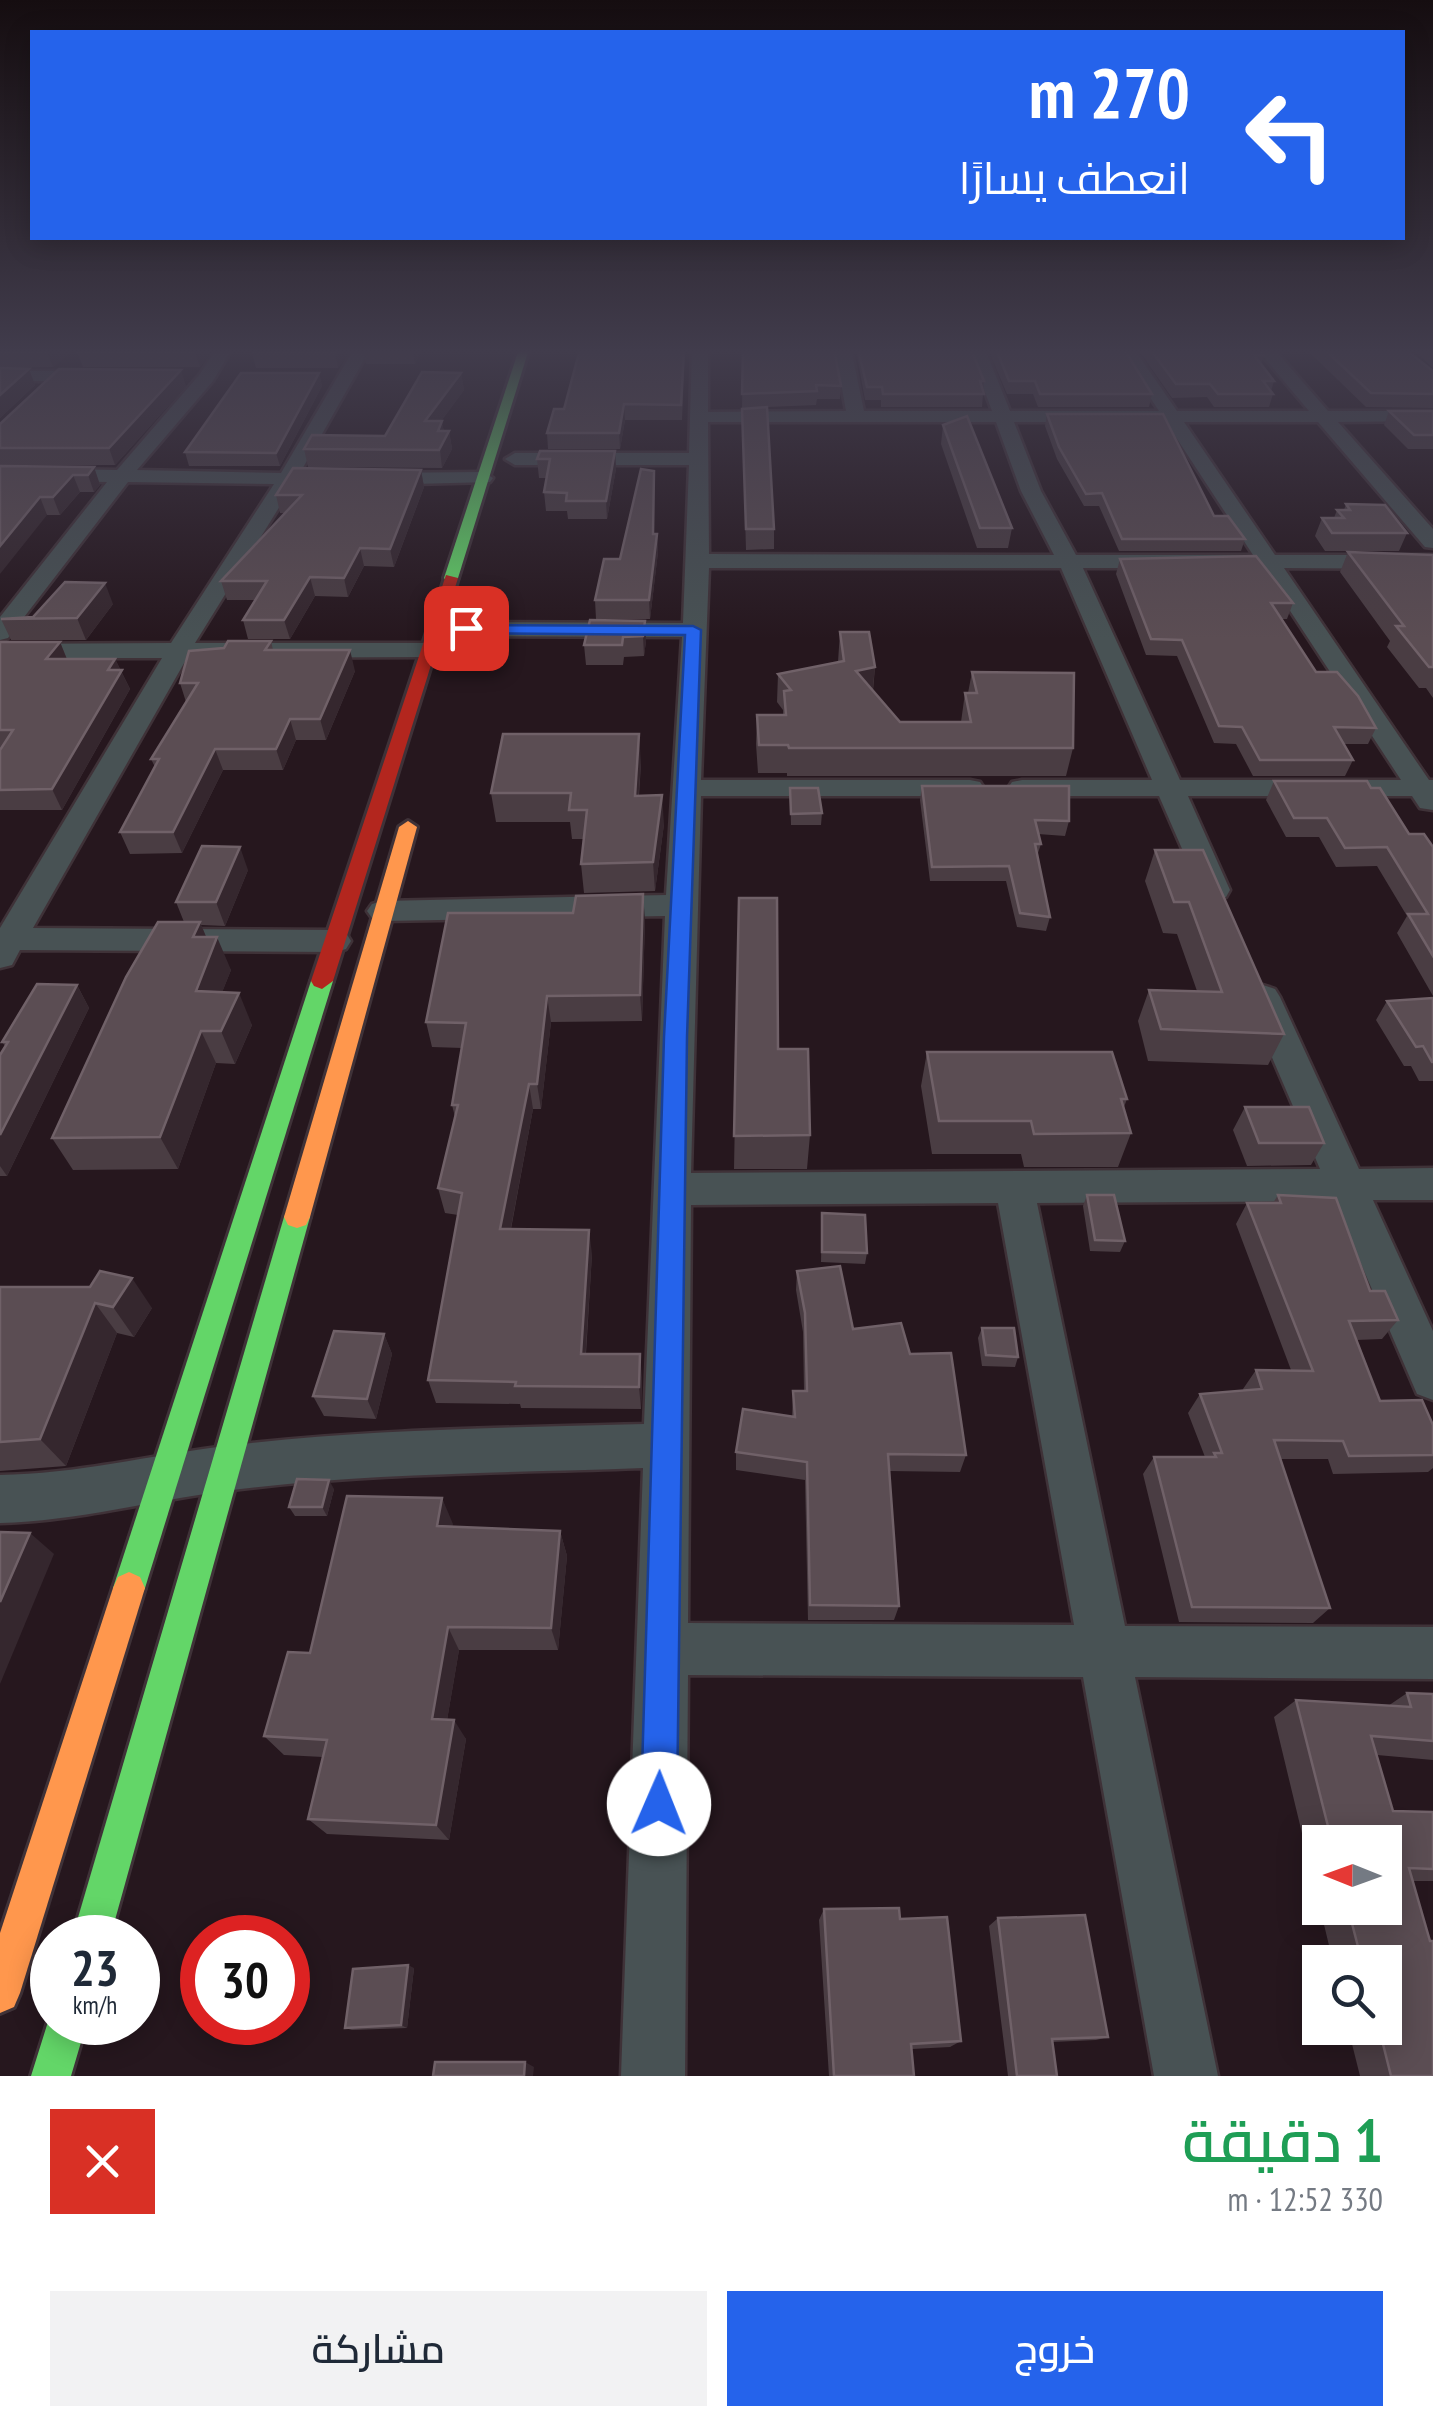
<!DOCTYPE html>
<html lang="ar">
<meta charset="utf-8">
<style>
:root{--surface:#fff;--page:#f2f2f3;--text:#1f2937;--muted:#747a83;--accent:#2563eb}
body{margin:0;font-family:"PT Sans Narrow",Cairo,sans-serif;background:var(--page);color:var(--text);direction:rtl;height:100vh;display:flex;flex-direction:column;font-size:38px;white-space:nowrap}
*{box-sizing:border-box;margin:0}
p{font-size:32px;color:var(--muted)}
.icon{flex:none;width:55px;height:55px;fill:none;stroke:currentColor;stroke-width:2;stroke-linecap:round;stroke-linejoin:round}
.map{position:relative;height:2076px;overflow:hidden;direction:ltr}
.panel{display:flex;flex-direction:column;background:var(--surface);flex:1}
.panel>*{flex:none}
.top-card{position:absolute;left:30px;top:30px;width:1375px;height:210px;border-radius:0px;box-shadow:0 5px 25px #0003;direction:rtl;background:#2563eb;color:#fff;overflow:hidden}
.needle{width:65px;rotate:271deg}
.controls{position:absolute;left:1302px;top:1825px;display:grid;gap:20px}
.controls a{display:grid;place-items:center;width:100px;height:100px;border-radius:0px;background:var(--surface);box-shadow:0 5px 25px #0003;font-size:50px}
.speed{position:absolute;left:30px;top:1915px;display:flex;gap:20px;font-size:50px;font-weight:700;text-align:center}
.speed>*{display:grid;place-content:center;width:130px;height:130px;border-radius:50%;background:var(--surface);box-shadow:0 5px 25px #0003;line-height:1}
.speed small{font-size:25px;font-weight:400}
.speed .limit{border:15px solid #d22;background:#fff;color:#111}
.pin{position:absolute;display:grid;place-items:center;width:85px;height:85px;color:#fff;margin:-42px;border-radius:20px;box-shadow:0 5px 15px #0006}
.me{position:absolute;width:110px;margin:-55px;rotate:1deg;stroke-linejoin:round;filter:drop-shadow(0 0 8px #0008)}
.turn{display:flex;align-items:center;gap:35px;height:210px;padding:0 50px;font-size:45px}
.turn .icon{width:130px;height:130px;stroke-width:2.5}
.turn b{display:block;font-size:70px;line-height:85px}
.round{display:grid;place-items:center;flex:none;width:105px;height:105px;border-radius:0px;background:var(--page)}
.head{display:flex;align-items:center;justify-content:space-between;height:170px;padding:0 50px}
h1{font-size:60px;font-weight:600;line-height:75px;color:#1e9e55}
.button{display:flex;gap:20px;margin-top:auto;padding:20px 50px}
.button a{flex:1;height:115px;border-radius:0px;background:var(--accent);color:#fff;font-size:40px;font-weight:600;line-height:115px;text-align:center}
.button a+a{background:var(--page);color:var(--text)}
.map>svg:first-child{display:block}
</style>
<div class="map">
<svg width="1433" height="2076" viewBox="0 0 1433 2076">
<rect width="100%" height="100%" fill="#26171e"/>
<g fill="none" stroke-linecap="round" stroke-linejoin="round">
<!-- street casing -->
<g stroke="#3f3238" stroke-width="5">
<g id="street">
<path d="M216,349H232L213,381L137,470L281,473L354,349H370L300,473L317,479L307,485H293L195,643H431L443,650L431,657L187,658L33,928L335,930L346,933L351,941L346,949L335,952L20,950L12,965L0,968V928L162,658H0V644L171,643L274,484L128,482L8,638L0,640V617L107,482L0,480V468L117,470L200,374Z"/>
<path d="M692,349H708V412L846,411L835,349H851L864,411H992L969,349H985L1010,411H1159L1118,349H1134L1177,411H1309L1257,349H1274L1328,411H1433V421L1338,422L1433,529V548L1425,547L1318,422H1184L1275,555H1433V569L1284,568L1429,780H1433V810L1420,808L1412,796H1188L1230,890L1226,897H1204L1200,890L1159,796H1022L1012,794L1008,788L1012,782L1022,780H1152L1061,568H709L701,780H970L980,782L984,788L980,794L970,796H701L691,1173L1320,1169L1246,997L1251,989L1263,985L1275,989L1280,997L1359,1169L1433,1168V1200H1373L1433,1331V1400L1417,1394L1334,1201L1037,1203L1125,1626L1433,1627V1679L1135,1677L1218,2076H1154L1083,1677L688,1675L685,2076H621L643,1468C507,1473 360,1473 225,1491C150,1501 76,1521 0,1523V1475C76,1474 151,1455 226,1446C364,1429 505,1428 644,1424L665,916L383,921L372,918L367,911L372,904L383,901L666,895L682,637L466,636L454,629L466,622L683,623L689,465H515L505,459L515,453H689ZM708,422H996L1021,491L1054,555L709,554ZM1014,422H1166L1253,555H1076L1041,491ZM1083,568H1262L1401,780H1180ZM998,1203L1074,1625L688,1623L691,1205Z"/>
<path d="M0,371H99L108,376L99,381H0Z"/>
<path d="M483,472L493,478L490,482L374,485L364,479L374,473Z"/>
</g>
</g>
<!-- fast casing -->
<g stroke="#3f3238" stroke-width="6">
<g id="fast">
<path d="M519,349H529L458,578L446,581L444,578Z"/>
<path d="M322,973L333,981L145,1588L140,1599L129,1604L118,1599L113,1588L311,981Z"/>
<path d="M297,1206L306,1209L310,1217L110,1938H72L284,1217L288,1209Z"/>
<path d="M52,2009V2022H87L71,2076H31Z"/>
</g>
</g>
<!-- slow casing -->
<g stroke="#3f3238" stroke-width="6">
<g id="slow">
<path d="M408,821L417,827L310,1217L306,1225L297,1228L288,1225L284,1217L399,827Z"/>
<path d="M129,1572L140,1577L145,1588L20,1993L14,2007L0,2013V1933L113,1588L118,1577Z"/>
</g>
</g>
<!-- jam casing -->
<g stroke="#3f3238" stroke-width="6">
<path id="jam" d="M446,575L458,578L333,981L322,989L314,986L311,981Z"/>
</g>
<!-- street -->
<use href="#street" fill="#485254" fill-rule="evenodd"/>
<!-- fast -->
<use href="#fast" fill="#63d668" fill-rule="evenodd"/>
<!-- slow -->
<use href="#slow" fill="#ff974d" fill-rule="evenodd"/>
<!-- jam -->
<use href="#jam" fill="#b3261e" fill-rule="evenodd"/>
</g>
<!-- wall -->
<g fill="#4a3d43" fill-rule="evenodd">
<path d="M0,349H74L53,367L6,368L35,385L0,418Z"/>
<path d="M212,349L200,367H83L77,352Z"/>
<path d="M352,349L338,368H256L252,353Z"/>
<path d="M363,349H422L415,364H366Z"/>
<path d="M580,349H685L682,420H625L620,449H548L547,433L564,409Z"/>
<path d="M743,349L841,386L840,399H817L816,405L742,408Z"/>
<path d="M856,349H971L984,381L982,407H881V400H865Z"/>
<path d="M988,349H1124L1152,394L1149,407H1038L1033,394H1007Z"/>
<path d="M1138,349H1260L1264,355L1261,364L1274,381L1271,391L1273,394L1269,407H1214L1207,397L1172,398Z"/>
<path d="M1306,349H1405L1433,371V408L1366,407Z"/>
<path d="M1412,349H1433V368Z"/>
<path d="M319,373L322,386L280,466H189L185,452Z"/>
<path d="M461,373L464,390L441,421L444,431H449L452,449L442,468L308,467L304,449L385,436Z"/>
<path d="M186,386L115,465H0V424Z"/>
<path d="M742,409L774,529V549L746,550Z"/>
<path d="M1389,411H1433V449H1408L1384,425Z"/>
<path d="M1047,414L1214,516L1245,539L1241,551H1119L1099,506H1084L1057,459L1045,426Z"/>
<path d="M943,425L1012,528L1008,548H977L941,444Z"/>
<path d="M615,451L616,469L607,519H568L567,511H546L544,492L547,478H539L537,459Z"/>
<path d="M0,466L94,467L100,485L94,492H80L60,515H47Z"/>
<path d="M421,470L424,487L394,567L364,566L348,597L315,596L290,639H248L243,620L255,600H227L221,581L285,513H280L276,495Z"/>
<path d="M654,471V534H657L658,552L650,619H596L595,600L620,559Z"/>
<path d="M1346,504L1407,533L1399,551H1325L1315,536L1322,518H1334L1337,510H1344Z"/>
<path d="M1348,552L1433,555V698L1426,688H1419L1387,647L1390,641L1340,572Z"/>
<path d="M1120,559L1293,603L1287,619H1281L1316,672L1376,728L1368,744H1343L1353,760L1345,776H1253L1236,744L1214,743L1177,656L1146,655L1116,574Z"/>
<path d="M113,604L86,640H11L1,619L33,617Z"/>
<path d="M645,621L646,641L644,656L624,657L623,665H586L584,645Z"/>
<path d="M840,632L875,667L873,691L900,722H961L965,693H968L972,672L1073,748L1066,776H787V773H758L756,744L757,715H783V710L777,702L778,674L838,662Z"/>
<path d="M271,641L273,650L355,671L326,740H296L283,770H223L182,853L130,854L120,832L155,767L151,759L186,702L180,683L224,648Z"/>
<path d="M0,642H60L67,659H115L130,689L62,810H0Z"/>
<path d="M641,763L639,796L664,824L655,891L584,893L581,864L584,839H572L570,822H496L491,793Z"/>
<path d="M1274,781L1371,788L1409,834L1433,847V996L1397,933L1407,916L1377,866L1336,867L1319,837H1286L1266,800Z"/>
<path d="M922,786L1069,821L1065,836L1038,834L1041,844L1037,856L1050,917L1046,931L1017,927L1006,881H930L920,800Z"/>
<path d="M790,788L822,813L821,825H791Z"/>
<path d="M1155,850L1284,1034L1268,1065L1148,1061L1138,1021L1149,990L1197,991L1177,934L1163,933L1145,881Z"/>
<path d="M248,870L225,926L201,925L206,937L231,970L222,992L252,1025L235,1064L216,1063L178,1169L73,1170L52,1138L184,922L176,902Z"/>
<path d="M739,898L778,1049L810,1135L807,1169H734Z"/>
<path d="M645,920L642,1021L551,1022L541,1109H533L511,1229L592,1254L586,1354L642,1377L641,1409L521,1408L520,1404L436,1403L428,1380L458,1215L445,1213L438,1188L455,1117L452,1105L462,1048L432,1047L426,1022Z"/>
<path d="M77,985L89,1008L7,1176H0V1055L5,1046L2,1042Z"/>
<path d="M1433,998V1081H1419L1411,1066H1404L1376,1020L1387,1001Z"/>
<path d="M927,1052L1127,1099L1124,1107L1131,1133L1118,1167H1024L1021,1154H932L921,1086Z"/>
<path d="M1245,1107L1324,1143L1311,1165L1247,1166L1233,1130Z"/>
<path d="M1087,1195L1125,1241L1120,1252L1090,1251L1083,1206Z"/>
<path d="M1278,1195L1398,1320L1382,1339L1356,1340L1380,1401L1433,1425V1468L1428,1472L1333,1474L1328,1459H1280L1330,1608L1313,1623L1179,1622L1143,1474L1154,1457H1205L1188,1413L1200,1394L1244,1391L1243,1389L1256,1370H1291L1236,1224L1247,1203H1273Z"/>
<path d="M822,1213L867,1253L865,1264L821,1262Z"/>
<path d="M797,1271L853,1329L910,1354L966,1455L960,1472L889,1471L899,1606L894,1620H808L805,1480L736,1470V1452L792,1417L793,1391H804L803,1332L796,1290Z"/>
<path d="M0,1287L152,1308L134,1337L117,1333L66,1466L0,1471Z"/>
<path d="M982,1328L1018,1357L1015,1367L982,1366L978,1338Z"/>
<path d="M384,1334L392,1354L376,1419L324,1416L313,1396Z"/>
<path d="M334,1489L327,1516H295L289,1507Z"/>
<path d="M442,1498L452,1527L560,1531L567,1556L558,1650H459L447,1720L466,1739L449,1840L327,1834L308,1819L323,1757L284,1755L264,1736L310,1653Z"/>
<path d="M1407,1693L1433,1694V1760L1377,1755L1393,1811L1433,1812V1881H1413L1433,2076H1360L1348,2028H1385V1962H1333L1274,1717L1296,1700L1388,1706ZM1320,1842H1385V1908H1320Z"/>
<path d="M824,1909L900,1919L961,2041L950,2047L912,2049L914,2076H829L819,1920Z"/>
<path d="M998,1918L1108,2037L1096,2040L1052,2042L1057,2076H1008L989,1926Z"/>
<path d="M414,1968L407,2028L352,2030L345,2028Z"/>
</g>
<!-- shaded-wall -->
<g fill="#35272e">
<path d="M50,349H74L53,367L47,352Z"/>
<path d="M197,349H212L200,367L195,352Z"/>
<path d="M337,349H352L338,368L335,353Z"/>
<path d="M412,349H422L415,364Z"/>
<path d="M29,369L35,385L0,418V395Z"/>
<path d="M181,370L186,386L115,465L109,448Z"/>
<path d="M319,373L322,386L280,466L276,453Z"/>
<path d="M461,373L464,390L428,439L425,421Z"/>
<path d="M624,404L625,420L620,449L619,433Z"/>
<path d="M442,421L445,439L449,431L452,449L442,468L438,431Z"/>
<path d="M615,451L616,469L607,519L606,501Z"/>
<path d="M94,467L100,485L94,492L88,475Z"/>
<path d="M421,470L424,487L394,567L390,549Z"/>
<path d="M73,475L80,492L60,515L53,497Z"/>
<path d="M40,497L47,515L0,574V546Z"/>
<path d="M657,534L658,552L650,619L649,600Z"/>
<path d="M360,548L364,566L348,597L344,578Z"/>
<path d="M310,577L315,596L290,639L284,620Z"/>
<path d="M105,583L113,604L86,640L77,618Z"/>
<path d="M645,621L646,641L644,656L643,636Z"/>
<path d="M60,642L68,662L46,659Z"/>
<path d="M350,650L355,671L326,740L320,719Z"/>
<path d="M115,659L130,689L62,810L52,789L108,670Z"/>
<path d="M875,667L872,695L856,671Z"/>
<path d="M290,719L296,740L283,770L276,749Z"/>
<path d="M639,734L641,763L636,825L635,796Z"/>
<path d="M215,749L223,770L182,853L173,832Z"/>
<path d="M662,795L664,824L655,891L653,862Z"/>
<path d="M240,847L248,870L225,926L216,902Z"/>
<path d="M643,894L645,920L642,1021L640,995Z"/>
<path d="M200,922L212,951L217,937L231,970L210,1023L196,991L193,937Z"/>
<path d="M77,985L89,1008L7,1176L0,1166V1135Z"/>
<path d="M239,993L252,1025L235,1064L221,1031Z"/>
<path d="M547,996L551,1022L541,1109L537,1084Z"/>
<path d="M201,1031L216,1063L178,1169L160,1137Z"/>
<path d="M529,1084L533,1109L506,1254L500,1229Z"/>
<path d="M589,1230L592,1254L584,1377L581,1354Z"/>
<path d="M132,1278L152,1308L134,1337L113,1307Z"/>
<path d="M95,1303L117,1333L66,1466L40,1439Z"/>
<path d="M384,1334L392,1354L376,1419L367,1399Z"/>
<path d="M640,1354L642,1377L641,1409L639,1387Z"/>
<path d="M329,1480L334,1489L327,1516L322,1507Z"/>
<path d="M442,1498L453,1524L448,1551L437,1526Z"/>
<path d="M560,1531L567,1556L558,1650L551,1628Z"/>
<path d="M30,1533L54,1554L0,1684V1602Z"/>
<path d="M448,1627L459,1650L444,1738L432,1719Z"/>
<path d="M454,1720L466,1739L449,1840L436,1825Z"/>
<path d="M408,1965L414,1968L407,2028L401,2025Z"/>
<path d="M525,2062L534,2067L533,2076H524Z"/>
</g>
<!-- building -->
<g fill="#5b4d53" stroke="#706168" stroke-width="2.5">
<path d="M0,349H50L47,352L0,353Z"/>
<path d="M80,349H197L195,352H77Z"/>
<path d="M255,349H337L335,353H252Z"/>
<path d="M580,349H684L681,405L624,404L619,433H547L554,409H564Z"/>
<path d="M743,349H834L841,386L816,385L817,391L742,394Z"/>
<path d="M858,349H971L984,381H980L984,394H883L882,387H867Z"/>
<path d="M996,349H1124L1152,394H1040L1035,381H1009Z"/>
<path d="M1150,349H1260L1264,355H1254L1274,381H1263L1273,394H1218L1210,384H1176Z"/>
<path d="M1324,349H1405L1433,371V394L1371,393Z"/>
<path d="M0,368L29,369L0,395Z"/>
<path d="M59,369L181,370L109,448H0V424Z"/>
<path d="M422,372L461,373L425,421H442L438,431H449L439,450L304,449L312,435L385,436Z"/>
<path d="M241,373H319L276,453L185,452Z"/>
<path d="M767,407L774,529H746L742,409Z"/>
<path d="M1389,411H1433V435H1414Z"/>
<path d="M1047,414H1163L1214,516H1228L1245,539H1122L1102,493L1086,494L1059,447Z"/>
<path d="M967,416L1012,528H980L943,425Z"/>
<path d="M540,451H615L606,501H566L567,493L544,492L550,459H537Z"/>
<path d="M0,466L94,467L88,475H73L53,497H40L0,546Z"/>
<path d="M293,468L421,470L390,549L360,548L344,578L310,577L284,620H243L267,581H221L302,495H276Z"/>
<path d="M641,469L654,471L653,534H657L649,600H595L604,559H620Z"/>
<path d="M1346,504L1385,505L1407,533H1332L1322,518H1344L1337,510H1350Z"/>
<path d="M1348,552L1433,555V667H1429L1396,626H1404Z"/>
<path d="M1256,556L1293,603H1271L1316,672H1337L1358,696L1376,728L1334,727L1353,760H1260L1242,727L1219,726L1182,640L1151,639L1120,559Z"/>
<path d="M65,582L105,583L77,618L1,619L33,617Z"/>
<path d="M590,620L645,621L643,636L623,637L622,645H584Z"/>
<path d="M840,632H869L875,667L856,671L900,722H971L965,693H977L972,672L1074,673L1073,748H789L788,745H759L757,715H786L784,691L791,690L778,674L844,661Z"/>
<path d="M228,641H271L265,650H350L320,719H290L276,749H215L173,832H120L159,759H151L198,683H180L189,651L224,648Z"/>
<path d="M0,642H60L46,659H115L108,670H122L52,789L0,790V750L13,730H0Z"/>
<path d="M503,734H639L635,796L662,795L653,862L581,864L587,810H569L571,793H491Z"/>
<path d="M1274,781H1367L1371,788H1380L1409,834H1424L1433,847V956L1408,914H1428L1387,847L1345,848L1327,818H1294Z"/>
<path d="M922,786H1069V821L1035,820L1041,844H1035L1050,917L1020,913L1009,866L932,867Z"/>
<path d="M790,788H818L822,813L791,814Z"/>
<path d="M202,846L240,847L216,902H176Z"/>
<path d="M1155,850H1203L1284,1034L1161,1029L1149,990L1222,992L1189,902H1174Z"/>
<path d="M643,894L640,995L547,996L537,1084H529L500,1229L589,1230L581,1354H640L639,1387L515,1386L516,1382L428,1380L462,1193L438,1188L458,1105H452L466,1023L426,1022L448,913H573L576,896Z"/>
<path d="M739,898H777L778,1049H808L810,1135L734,1136Z"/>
<path d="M158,922H200L193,937H217L196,991L239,993L221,1031H201L160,1137L52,1138L126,977Z"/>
<path d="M37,984L77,985L0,1135V1055L8,1042H2Z"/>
<path d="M1433,998V1062H1432L1423,1046L1416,1047L1387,1001Z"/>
<path d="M927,1052H1112L1127,1099H1121L1131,1133L1034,1134L1031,1121H939Z"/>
<path d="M1245,1107H1309L1324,1143H1259Z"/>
<path d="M1087,1195H1114L1125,1241L1095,1240Z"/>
<path d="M1278,1195L1336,1198L1370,1291H1385L1398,1320L1349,1321L1380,1401L1422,1400L1433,1425V1455L1349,1456L1343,1441L1274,1440L1330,1608L1192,1607L1154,1457H1216L1214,1453H1222L1200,1394L1262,1389L1256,1370L1313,1371L1247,1203H1281Z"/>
<path d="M822,1213L865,1215L867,1253L822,1252Z"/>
<path d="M840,1266L853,1329L901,1323L910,1354L951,1353L966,1455L888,1454L899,1606L810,1605L807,1462L736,1452L743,1409L795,1417L793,1391H807L805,1313L797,1271Z"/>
<path d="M100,1271L132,1278L113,1307L95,1303L40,1439L0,1442V1287H90Z"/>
<path d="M982,1328H1014L1018,1357L986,1355Z"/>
<path d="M334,1331L384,1334L367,1399L313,1396Z"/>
<path d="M297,1479L329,1480L322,1507H289Z"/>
<path d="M347,1496L442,1498L437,1526L560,1531L551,1628L448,1627L432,1719L454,1720L436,1825L308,1819L327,1740L264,1736L288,1652L310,1653Z"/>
<path d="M0,1532L30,1533L0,1602Z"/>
<path d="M1407,1693L1433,1694V1741L1371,1736L1393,1811L1433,1812V1869L1409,1868L1430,1941H1433V2076H1391L1379,2028H1385V1962H1362L1348,1908H1385V1842H1332L1296,1700L1411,1707Z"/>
<path d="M899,1908L900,1919L947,1917L961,2041L911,2044L914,2076H834L824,1909Z"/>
<path d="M1085,1915L1108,2037L1052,2039L1057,2076H1017L998,1918Z"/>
<path d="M408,1965L401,2025L345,2028L353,1969Z"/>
<path d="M435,2062H525L524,2076H433Z"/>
</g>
<!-- sky -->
<linearGradient id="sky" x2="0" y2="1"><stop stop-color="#150d10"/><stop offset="0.55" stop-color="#413c4c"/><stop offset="1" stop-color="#413c4c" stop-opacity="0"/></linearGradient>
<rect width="1433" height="639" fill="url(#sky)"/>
<!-- route -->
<path fill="#2563eb" stroke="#184099" stroke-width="2.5" d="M461,625L693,626L701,630L687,1037L677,1804L672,1817L659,1822L646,1817L641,1804L664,1037L685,635L466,633L461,632Z"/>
</svg>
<div class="controls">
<a><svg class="needle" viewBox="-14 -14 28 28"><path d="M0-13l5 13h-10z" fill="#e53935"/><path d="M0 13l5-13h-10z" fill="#747a83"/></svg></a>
<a><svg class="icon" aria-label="search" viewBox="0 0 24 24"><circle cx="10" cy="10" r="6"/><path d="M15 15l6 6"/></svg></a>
</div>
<div class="speed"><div>23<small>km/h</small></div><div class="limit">30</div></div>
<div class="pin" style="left:466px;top:628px;background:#d93025"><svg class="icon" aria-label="arrive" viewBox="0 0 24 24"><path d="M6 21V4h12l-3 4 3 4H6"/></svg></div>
<svg class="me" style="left:659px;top:1804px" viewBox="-20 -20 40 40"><circle r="19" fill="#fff"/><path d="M0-13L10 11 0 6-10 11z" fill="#2563eb"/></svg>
<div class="top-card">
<div class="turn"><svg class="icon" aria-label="left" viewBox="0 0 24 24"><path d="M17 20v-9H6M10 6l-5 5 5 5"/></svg><div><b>270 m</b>انعطف يسارًا</div></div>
</div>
</div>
<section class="panel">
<div class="head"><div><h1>1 دقيقة</h1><p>330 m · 12:52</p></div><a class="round" style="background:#d93025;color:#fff"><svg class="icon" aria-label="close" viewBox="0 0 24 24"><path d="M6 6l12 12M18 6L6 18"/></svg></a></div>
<div class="button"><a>خروج</a><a>مشاركة</a></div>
</section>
